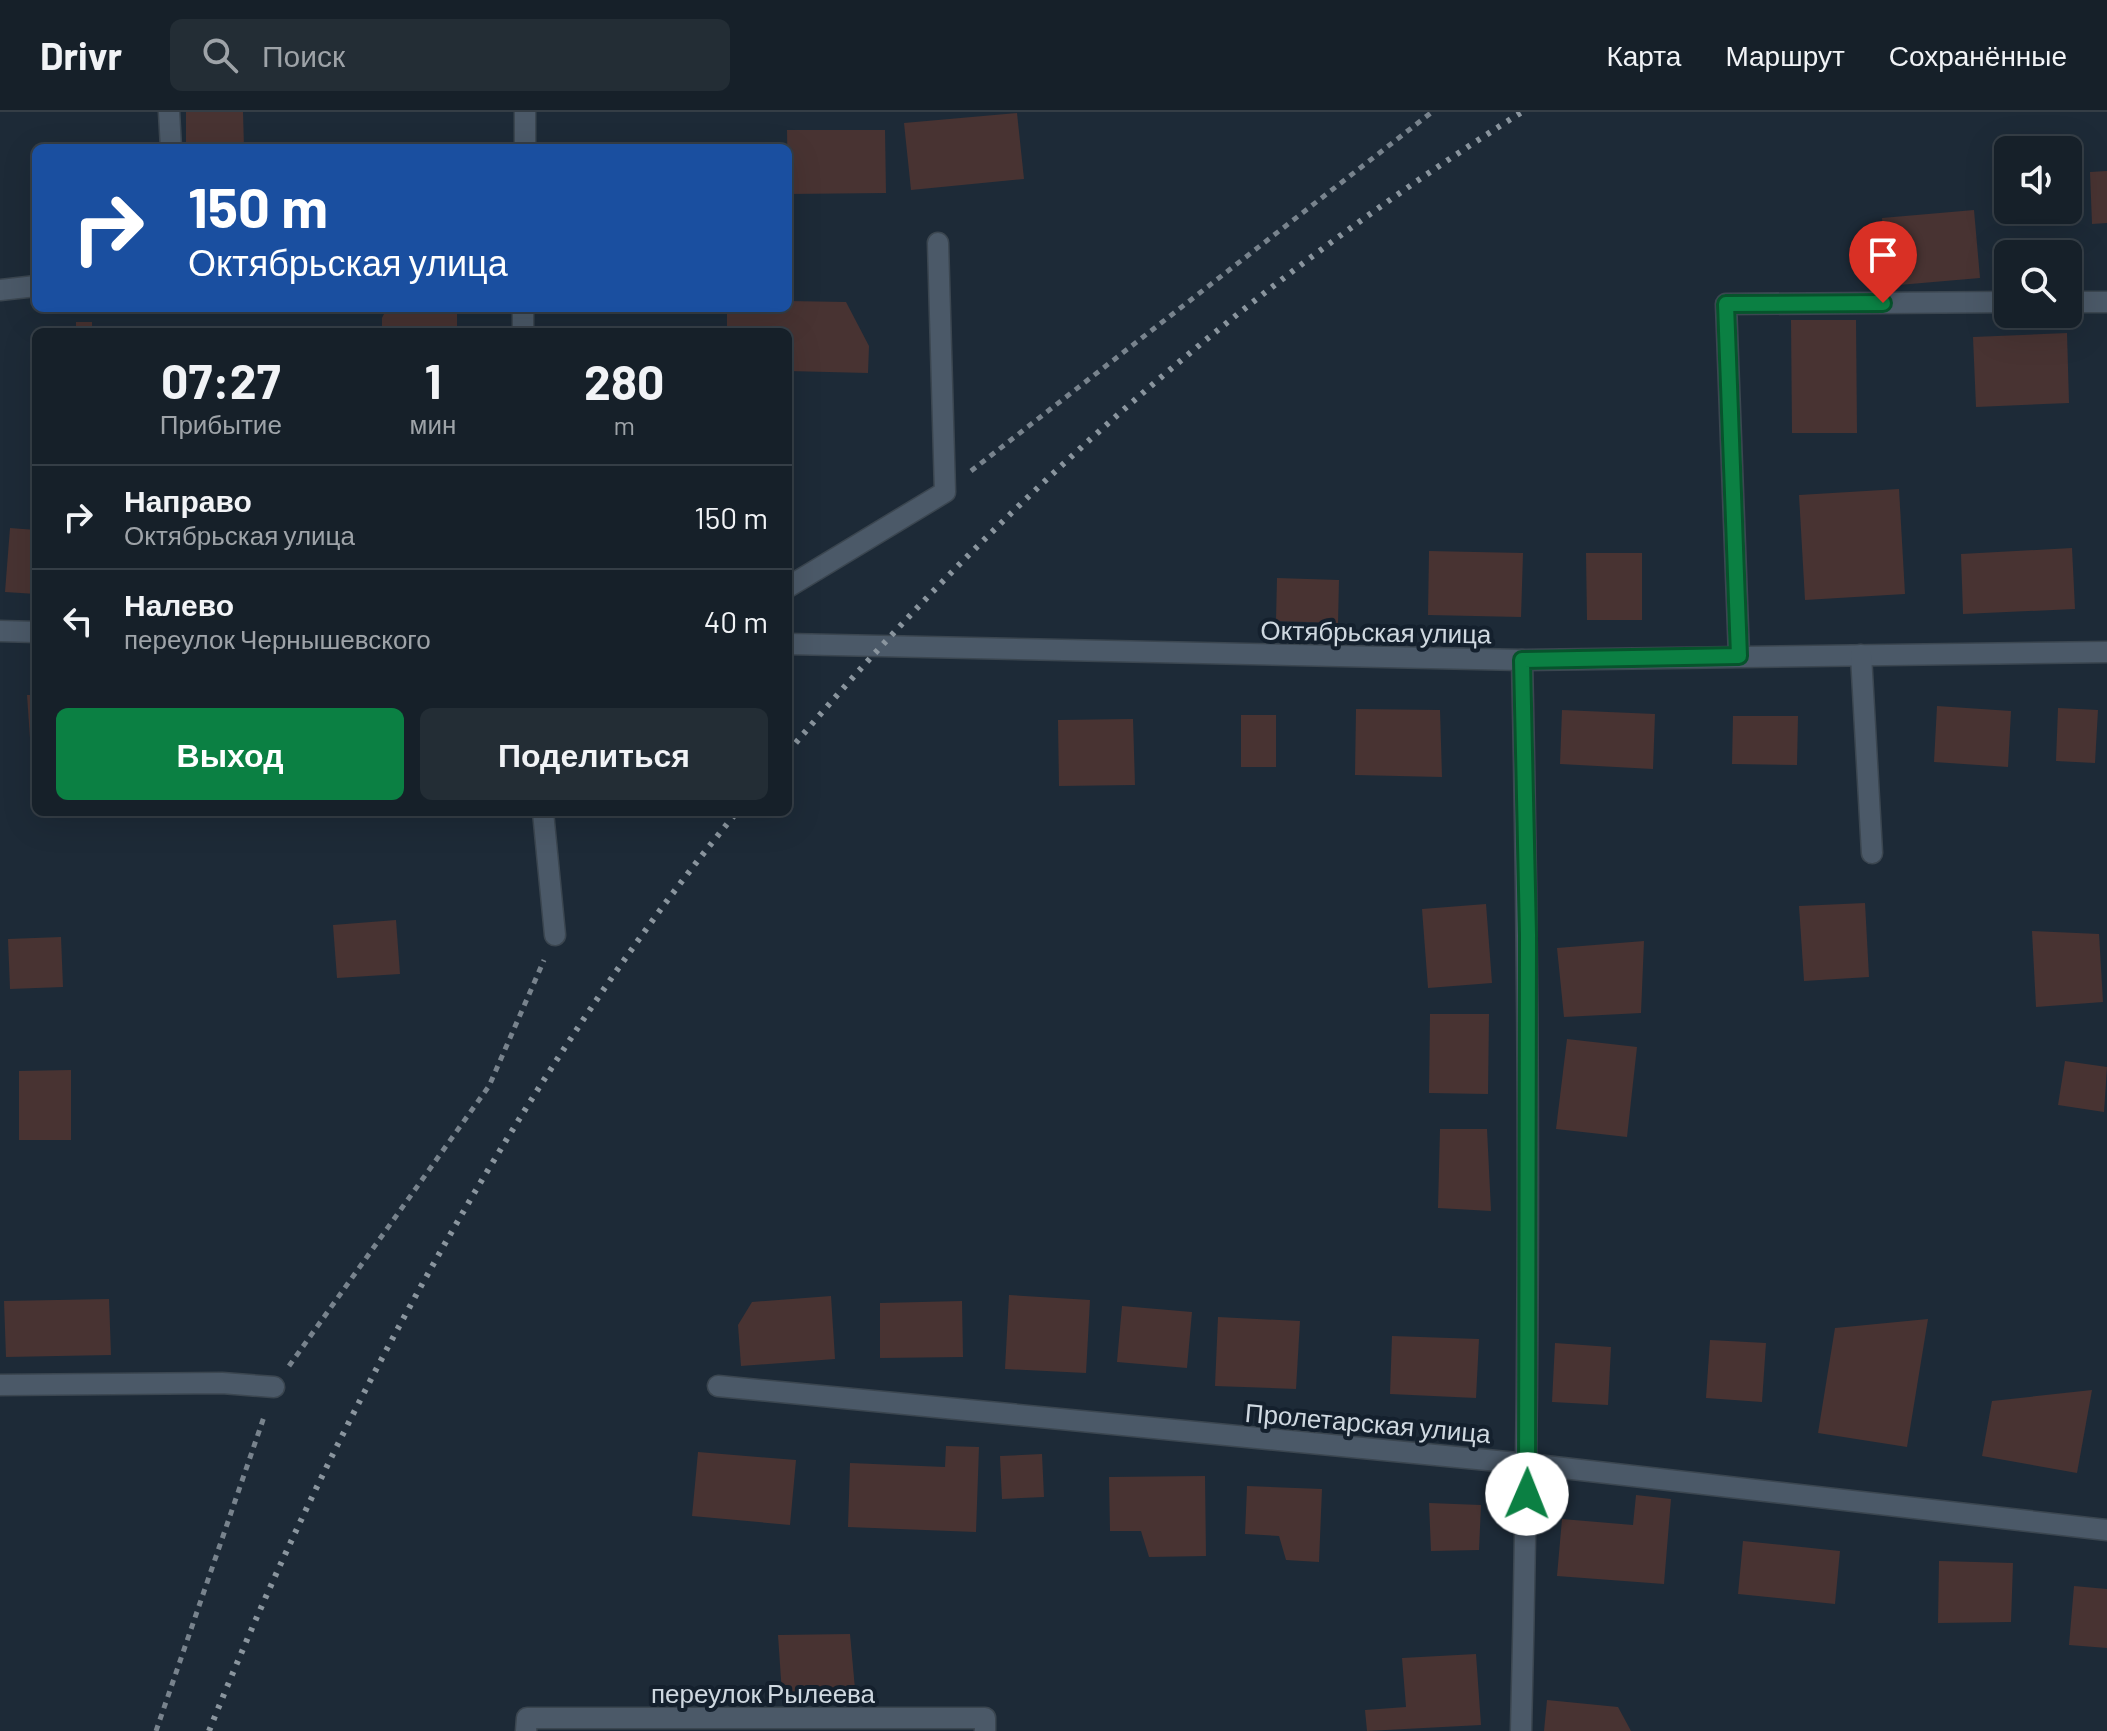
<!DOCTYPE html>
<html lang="ru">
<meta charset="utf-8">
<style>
:root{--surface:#162029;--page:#232d35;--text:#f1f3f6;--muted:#9ea3a8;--line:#353e46;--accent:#0b8043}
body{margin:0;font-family:Barlow,sans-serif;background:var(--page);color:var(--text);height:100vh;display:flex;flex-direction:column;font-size:30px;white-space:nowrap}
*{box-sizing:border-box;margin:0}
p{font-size:26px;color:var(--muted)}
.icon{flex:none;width:44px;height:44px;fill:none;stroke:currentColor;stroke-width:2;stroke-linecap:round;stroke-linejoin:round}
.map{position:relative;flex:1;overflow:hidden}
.panel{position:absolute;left:32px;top:216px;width:760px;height:488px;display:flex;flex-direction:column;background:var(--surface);border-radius:12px;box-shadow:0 8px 32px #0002,0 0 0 2px var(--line)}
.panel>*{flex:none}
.top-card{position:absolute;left:32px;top:32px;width:760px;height:168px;border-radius:12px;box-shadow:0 8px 32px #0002,0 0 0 2px var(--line);background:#1a4fa0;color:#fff;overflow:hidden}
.controls{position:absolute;left:1994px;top:24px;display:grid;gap:16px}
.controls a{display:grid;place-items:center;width:88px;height:88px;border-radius:12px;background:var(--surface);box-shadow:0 8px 32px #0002,0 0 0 2px var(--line);font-size:40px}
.pin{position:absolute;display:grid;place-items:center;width:68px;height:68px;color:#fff;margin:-82px -34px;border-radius:50% 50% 50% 0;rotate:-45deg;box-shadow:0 0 8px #0007}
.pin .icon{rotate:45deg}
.me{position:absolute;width:88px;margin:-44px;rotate:1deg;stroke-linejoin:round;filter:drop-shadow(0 0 6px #0008)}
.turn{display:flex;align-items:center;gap:28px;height:168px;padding:0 24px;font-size:36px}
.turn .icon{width:104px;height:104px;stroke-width:2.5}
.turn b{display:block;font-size:56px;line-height:68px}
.eta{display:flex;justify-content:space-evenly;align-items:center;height:136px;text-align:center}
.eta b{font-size:48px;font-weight:700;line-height:56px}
.cta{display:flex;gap:16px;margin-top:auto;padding:16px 24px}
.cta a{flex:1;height:92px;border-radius:12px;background:var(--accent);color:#fff;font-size:32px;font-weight:700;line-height:92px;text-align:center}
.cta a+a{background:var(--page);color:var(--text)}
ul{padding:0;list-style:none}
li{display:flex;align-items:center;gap:24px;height:104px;padding:0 24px;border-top:2px solid var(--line)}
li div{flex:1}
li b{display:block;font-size:30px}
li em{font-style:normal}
header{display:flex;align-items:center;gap:48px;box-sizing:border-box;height:112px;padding:0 40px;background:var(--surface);border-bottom:2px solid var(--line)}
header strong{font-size:38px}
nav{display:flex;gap:44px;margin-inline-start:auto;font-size:28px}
.search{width:560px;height:72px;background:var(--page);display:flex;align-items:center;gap:20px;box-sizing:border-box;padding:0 28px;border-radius:12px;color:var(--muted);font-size:30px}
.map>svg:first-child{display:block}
</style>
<header>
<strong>Drivr</strong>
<div class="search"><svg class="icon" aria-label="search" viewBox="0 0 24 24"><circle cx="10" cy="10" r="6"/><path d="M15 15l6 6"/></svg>Поиск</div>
<nav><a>Карта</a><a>Маршрут</a><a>Сохранённые</a></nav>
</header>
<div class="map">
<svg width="2107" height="1619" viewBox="0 0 2107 1619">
<rect width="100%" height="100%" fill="#1d2a37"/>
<!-- building -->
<g fill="#483332">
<path d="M186,0H243L244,36H186Z"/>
<path d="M1017,1L1024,67L911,78L904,11Z"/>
<path d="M787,18H885L886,81L788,82Z"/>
<path d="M2107,59V111L2092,112L2090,60Z"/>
<path d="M1974,98L1980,166L1887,174L1882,106Z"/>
<path d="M788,189L846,190L869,234L868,261L788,259V220H727V196H788Z"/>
<path d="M387,196H457V220H382V206Z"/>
<path d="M1791,208H1856L1857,321H1792Z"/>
<rect x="76" y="210" width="16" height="10"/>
<path d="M2067,221L2069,291L1976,295L1973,225Z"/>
<path d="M1899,377L1905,482L1805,488L1799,383Z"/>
<path d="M10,416L36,418V482L5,480Z"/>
<path d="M2072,436L2075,497L1963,502L1961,442Z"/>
<path d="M1429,439L1523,441L1521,505L1428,503Z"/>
<path d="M1586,441H1642V508H1587Z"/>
<path d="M1277,466L1339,468L1338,511L1276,509Z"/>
<path d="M27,583H36V654L32,655Z"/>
<path d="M1937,594L2011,599L2008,655L1934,650Z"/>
<path d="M2058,596L2098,598L2095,651L2056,649Z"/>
<path d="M1356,597L1440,598L1442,665L1355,663Z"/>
<path d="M1562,598L1655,602L1653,657L1560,652Z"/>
<rect x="1241" y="603" width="35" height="52"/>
<path d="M1733,604H1798L1797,653L1732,652Z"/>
<path d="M1133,607L1135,673L1059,674L1058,608Z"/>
<path d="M1865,791L1869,865L1804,869L1799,794Z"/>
<path d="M1486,792L1492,871L1428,876L1422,797Z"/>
<path d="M396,808L400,862L337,866L333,813Z"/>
<path d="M2032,819L2099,822L2103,890L2036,895Z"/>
<path d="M61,825L63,875L10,877L8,827Z"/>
<path d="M1644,829L1641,901L1564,905L1557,836Z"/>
<path d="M1430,902H1489L1488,982L1429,981Z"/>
<path d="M1567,927L1637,935L1627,1025L1556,1017Z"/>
<path d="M2065,949L2107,955L2104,1000L2058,993Z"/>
<path d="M71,958V1028H19V959Z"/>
<path d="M1440,1017H1487L1491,1099L1438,1096Z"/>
<path d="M1009,1183L1090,1188L1086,1261L1005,1257Z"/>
<path d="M831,1184L835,1247L741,1254L738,1213L752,1190Z"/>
<path d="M109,1187L111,1243L6,1245L4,1189Z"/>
<path d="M962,1189L963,1245L880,1246V1191Z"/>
<path d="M1122,1194L1192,1200L1187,1256L1117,1250Z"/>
<path d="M1218,1205L1300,1209L1296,1277L1215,1274Z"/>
<path d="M1928,1207L1907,1335L1818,1321L1835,1216Z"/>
<path d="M1392,1224L1479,1227L1476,1286L1390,1282Z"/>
<path d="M1710,1228L1766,1231L1762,1290L1706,1286Z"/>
<path d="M1555,1231L1611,1235L1608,1293L1552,1290Z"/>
<path d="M2092,1278L2077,1361L1982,1344L1992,1289Z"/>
<path d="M946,1334L979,1335L976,1420L848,1415L850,1351L945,1355Z"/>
<path d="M698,1340L796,1348L790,1413L692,1404Z"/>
<path d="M1042,1342L1044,1385L1002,1387L1000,1344Z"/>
<path d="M1205,1364L1206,1444L1149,1445L1141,1419H1110L1109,1365Z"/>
<path d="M1247,1374L1322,1377L1319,1450L1286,1448L1279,1424L1245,1422Z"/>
<path d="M1636,1383L1671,1387L1664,1472L1557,1464L1562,1407L1633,1413Z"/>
<path d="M1429,1391L1481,1393L1479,1438L1431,1439Z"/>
<path d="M1743,1429L1840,1439L1835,1492L1738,1482Z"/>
<path d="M1939,1449L2013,1451L2011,1510L1938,1511Z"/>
<path d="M2074,1474L2107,1477V1536L2069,1533Z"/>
<path d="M850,1522L855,1577L782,1582L778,1523Z"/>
<path d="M1476,1542L1481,1613L1367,1619L1365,1598L1406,1595L1402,1546Z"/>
<path d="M1547,1588L1618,1595L1631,1619H1544Z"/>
</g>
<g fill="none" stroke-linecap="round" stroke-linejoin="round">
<!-- minor casing -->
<g stroke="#3b4650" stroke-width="23">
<g id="minor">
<path d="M169,0L171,36"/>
<path d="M525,36V0"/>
<path d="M0,178L36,174"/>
<path d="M2068,190H2107"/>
<path d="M523,220V196"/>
<path d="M788,475L945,380L938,131"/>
<path d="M0,519L36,520"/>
<path d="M788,532L1522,548L2107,540"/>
<path d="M1861,543L1872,741"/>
<path d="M1739,544L1726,192L2008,190"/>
<path d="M543,700L555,823"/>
<path d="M0,1273L222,1271L274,1275"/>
<path d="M718,1274L1528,1352L2107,1418"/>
<path d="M526,1619L527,1606H985V1619"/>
<path d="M1521,1619C1530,1262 1530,905 1522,548"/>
</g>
</g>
<!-- path -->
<g stroke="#78838d" stroke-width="5" stroke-dasharray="6 6" stroke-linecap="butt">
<path d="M971,359L1432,0"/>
<path d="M289,1254L489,974L544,848"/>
<path d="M156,1619L265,1302"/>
</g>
<!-- minor -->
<use href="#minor" stroke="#4b5968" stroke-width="20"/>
<!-- rail -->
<g stroke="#8a959e" stroke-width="6" stroke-dasharray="4 8" stroke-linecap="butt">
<path d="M788,640C998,391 1247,173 1522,0"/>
<path d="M209,1619C285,1430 373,1253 476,1078C555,946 639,818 737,700"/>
</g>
</g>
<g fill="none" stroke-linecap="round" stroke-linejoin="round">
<!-- route casing -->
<g stroke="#07532c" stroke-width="20">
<path id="route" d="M1527,1382L1528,823L1522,548L1739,544L1726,192L1883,191"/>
</g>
<!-- route -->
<use href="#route" stroke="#0b8043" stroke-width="14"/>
</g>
<g text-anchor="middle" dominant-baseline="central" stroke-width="8" stroke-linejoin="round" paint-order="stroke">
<!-- street labels -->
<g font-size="26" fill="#cfd8e0" stroke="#14202d">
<text transform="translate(1376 519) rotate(1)">Октябрьская улица</text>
<text transform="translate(1368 1310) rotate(5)">Пролетарская улица</text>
<text x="763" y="1580">переулок Рылеева</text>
</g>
</g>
</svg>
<div class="controls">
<a><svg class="icon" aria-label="sound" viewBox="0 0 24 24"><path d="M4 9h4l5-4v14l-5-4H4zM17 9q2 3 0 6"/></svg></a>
<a><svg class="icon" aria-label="search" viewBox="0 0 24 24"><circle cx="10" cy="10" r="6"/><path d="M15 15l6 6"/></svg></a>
</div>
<div class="pin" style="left:1883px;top:191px;background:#d93025"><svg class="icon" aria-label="arrive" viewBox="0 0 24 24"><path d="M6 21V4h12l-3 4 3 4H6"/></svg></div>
<svg class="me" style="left:1527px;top:1382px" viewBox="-20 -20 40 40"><circle r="19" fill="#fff"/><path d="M0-13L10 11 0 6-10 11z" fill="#0b8043"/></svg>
<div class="top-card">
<div class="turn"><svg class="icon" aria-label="right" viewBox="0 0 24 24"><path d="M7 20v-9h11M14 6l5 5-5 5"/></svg><div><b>150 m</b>Октябрьская улица</div></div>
</div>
<section class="panel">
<div class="eta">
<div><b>07:27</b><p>Прибытие</p></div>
<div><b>1</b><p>мин</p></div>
<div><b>280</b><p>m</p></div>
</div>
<ul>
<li><svg class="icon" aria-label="right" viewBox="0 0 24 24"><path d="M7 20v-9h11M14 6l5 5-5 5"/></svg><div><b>Направо</b><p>Октябрьская улица</p></div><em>150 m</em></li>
<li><svg class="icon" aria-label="left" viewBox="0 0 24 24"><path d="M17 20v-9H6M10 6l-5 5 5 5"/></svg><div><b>Налево</b><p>переулок Чернышевского</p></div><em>40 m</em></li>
</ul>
<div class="cta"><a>Выход</a><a>Поделиться</a></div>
</section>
</div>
